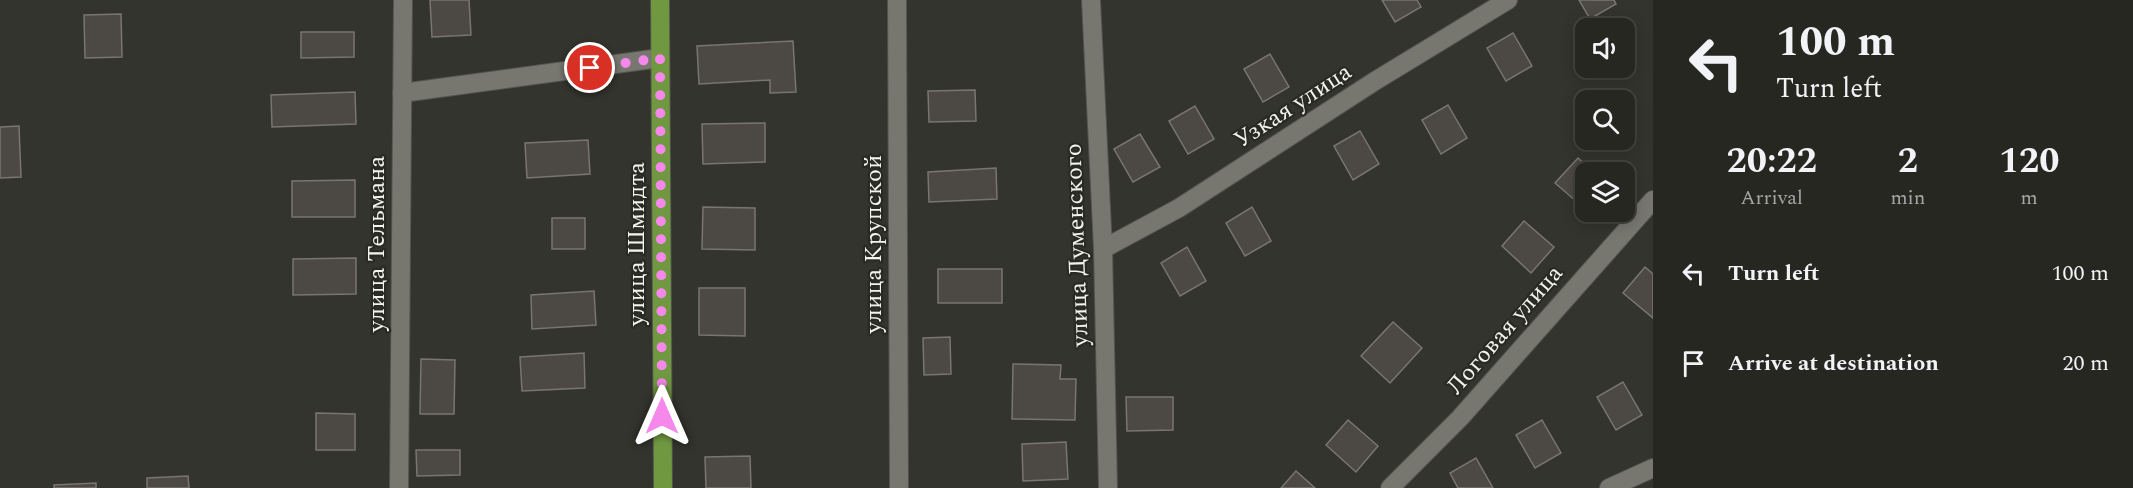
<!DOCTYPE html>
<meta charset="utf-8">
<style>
:root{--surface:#272722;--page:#2f2f2a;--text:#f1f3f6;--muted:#a4a5a5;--line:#434440}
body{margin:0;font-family:Spectral,serif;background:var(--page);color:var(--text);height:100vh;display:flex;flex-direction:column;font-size:22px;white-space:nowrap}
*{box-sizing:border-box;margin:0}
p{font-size:20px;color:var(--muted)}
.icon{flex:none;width:33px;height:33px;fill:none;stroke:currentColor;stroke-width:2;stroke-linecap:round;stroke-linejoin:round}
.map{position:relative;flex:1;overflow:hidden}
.sheet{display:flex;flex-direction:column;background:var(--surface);width:480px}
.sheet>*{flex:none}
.guide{background:#272722;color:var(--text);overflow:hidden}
.controls{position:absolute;left:1575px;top:18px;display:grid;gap:12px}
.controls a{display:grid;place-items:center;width:60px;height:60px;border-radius:12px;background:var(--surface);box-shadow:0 3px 15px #0003,0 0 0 2px var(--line);font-size:30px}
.pin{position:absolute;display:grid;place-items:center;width:51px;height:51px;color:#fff;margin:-26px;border:3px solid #fff;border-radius:50%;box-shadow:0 2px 6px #0007}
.me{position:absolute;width:66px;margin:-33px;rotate:0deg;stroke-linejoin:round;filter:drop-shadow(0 0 4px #0008)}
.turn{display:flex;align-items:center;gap:21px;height:126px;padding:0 24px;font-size:27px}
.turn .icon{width:78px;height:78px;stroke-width:2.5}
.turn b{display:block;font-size:42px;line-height:51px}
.eta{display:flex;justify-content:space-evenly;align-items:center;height:102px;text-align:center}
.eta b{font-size:36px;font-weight:700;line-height:42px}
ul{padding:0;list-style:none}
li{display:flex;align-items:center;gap:18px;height:90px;padding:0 24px}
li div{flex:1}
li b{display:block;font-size:22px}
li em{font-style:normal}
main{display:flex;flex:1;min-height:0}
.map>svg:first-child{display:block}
</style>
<main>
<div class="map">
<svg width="1653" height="488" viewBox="0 0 1653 488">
<rect width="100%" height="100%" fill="#34342e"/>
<!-- building -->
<g fill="#4c4843" stroke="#79756f" stroke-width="1.5">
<path d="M430,0H469L471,35L432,37Z"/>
<path d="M1382,0H1417L1421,7L1395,22Z"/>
<path d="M1579,0H1614L1616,4L1590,19Z"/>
<path d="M121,14L122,57L85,58L84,15Z"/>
<path d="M301,32H354V57L301,58Z"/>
<path d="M1513,33L1532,66L1506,81L1487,48Z"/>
<path d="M793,41L796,92L770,93V80L699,84L697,46Z"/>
<path d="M1270,54L1289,87L1263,102L1244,69Z"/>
<path d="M975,90L976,121L929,122L928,91Z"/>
<path d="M355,92L356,124L272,127L271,95Z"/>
<path d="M1448,105L1467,138L1441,154L1422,120Z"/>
<path d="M1195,106L1214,139L1188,154L1169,121Z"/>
<path d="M765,123V162L703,164L702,124Z"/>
<path d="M19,126L21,177L0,178V127Z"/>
<path d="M1360,131L1379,164L1353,180L1334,146Z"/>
<path d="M1140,134L1160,167L1133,182L1114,149Z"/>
<path d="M588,140L590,174L527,178L525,143Z"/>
<path d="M1578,158L1594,172H1586L1585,209L1555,183Z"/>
<path d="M996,168L997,199L929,202L928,172Z"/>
<path d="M355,180V217H292V181Z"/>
<path d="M703,207L755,208V250L702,249Z"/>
<path d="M1252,207L1271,241L1245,256L1226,223Z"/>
<rect x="552" y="218" width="33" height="31"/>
<path d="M1524,221L1554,247L1531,273L1502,246Z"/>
<path d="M1187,247L1206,281L1180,296L1161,263Z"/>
<path d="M356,258V294L293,295V259Z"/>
<path d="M1645,267L1653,274V318L1623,293Z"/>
<rect x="938" y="269" width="64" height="34"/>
<path d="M699,288H745V336L699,335Z"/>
<path d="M594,291L596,325L532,329L531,295Z"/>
<path d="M1393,322L1422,348L1390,383L1361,356Z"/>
<path d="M950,337L951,374L924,375L923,338Z"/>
<path d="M584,353L585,388L522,391L520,357Z"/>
<path d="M421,359L455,360L454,414H420Z"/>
<path d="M1013,364L1061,365L1060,379H1076L1075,420L1012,419Z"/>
<path d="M1623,382L1642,415L1616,430L1597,397Z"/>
<path d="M1126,397H1173V430L1127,431Z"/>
<path d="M316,413L355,414V450H316Z"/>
<path d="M1348,420L1378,446L1356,472L1326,445Z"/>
<path d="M1542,420L1561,453L1535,468L1516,435Z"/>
<path d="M1066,442L1068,479L1023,481L1022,444Z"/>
<path d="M416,450H460V475L417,476Z"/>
<path d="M750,456L751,488H706L705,457Z"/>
<path d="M1476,458L1493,488H1458L1450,473Z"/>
<path d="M1296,471L1315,488H1281Z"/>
<path d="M188,476L189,488H147V478Z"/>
<path d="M96,483V488H54V485Z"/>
</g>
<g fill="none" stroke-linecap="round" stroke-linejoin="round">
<!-- minor casing -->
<g stroke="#54544e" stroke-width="20">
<g id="minor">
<path d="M897,0L899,488"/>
<path d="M1091,0L1103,249L1108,488"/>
<path d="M402,93L660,58"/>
<path d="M1103,249L1179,208L1375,81L1508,0"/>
<path d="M399,488L403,0"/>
<path d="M1390,488L1460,418L1653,200"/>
<path d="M1609,488L1653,468"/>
</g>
</g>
<!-- primary casing -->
<g stroke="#54544e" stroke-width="20">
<path id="primary" d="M660,0L663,488"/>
</g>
<!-- minor -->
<use href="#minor" stroke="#777770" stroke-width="18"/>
<!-- primary -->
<use href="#primary" stroke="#709841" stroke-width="18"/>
</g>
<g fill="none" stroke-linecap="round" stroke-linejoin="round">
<!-- route -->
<path stroke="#f788eb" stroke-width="10" stroke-dasharray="0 18" d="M590,68L660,58L662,416"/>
</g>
<g text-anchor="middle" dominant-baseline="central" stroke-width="4.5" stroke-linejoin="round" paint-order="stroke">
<!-- street labels -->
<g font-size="24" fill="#f2f2ee" stroke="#2a2a24">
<text transform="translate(1293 106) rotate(-33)">Узкая улица</text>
<text transform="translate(377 244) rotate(-90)">улица Тельмана</text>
<text transform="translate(637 244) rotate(-90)">улица Шмидта</text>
<text transform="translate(874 244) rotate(-90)">улица Крупской</text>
<text transform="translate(1077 245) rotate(-92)">улица Думенского</text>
<text transform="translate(1505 330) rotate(-49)">Логовая улица</text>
</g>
</g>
</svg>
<div class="controls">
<a><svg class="icon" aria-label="sound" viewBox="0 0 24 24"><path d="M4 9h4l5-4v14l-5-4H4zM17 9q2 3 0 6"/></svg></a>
<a><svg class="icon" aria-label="search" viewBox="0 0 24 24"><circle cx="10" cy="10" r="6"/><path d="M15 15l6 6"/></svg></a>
<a><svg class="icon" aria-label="layers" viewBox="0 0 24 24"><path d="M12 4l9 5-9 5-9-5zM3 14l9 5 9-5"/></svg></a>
</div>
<div class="pin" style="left:590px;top:68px;background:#d93025"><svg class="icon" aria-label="arrive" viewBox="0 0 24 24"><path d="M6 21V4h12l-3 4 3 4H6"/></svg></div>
<svg class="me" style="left:662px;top:416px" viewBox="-20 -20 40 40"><path d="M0-17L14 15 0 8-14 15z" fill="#f788eb" stroke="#fff" stroke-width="4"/></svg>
</div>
<section class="sheet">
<div class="guide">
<div class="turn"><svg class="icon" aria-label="left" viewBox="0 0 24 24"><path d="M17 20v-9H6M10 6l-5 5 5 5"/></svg><div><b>100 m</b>Turn left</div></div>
</div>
<div class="eta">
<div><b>20:22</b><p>Arrival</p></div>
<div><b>2</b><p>min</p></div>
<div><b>120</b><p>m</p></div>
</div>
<ul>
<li><svg class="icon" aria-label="left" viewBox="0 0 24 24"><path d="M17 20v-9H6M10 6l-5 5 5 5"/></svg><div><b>Turn left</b></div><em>100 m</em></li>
<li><svg class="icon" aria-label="arrive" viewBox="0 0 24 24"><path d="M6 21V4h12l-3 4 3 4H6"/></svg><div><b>Arrive at destination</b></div><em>20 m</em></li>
</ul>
</section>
</main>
